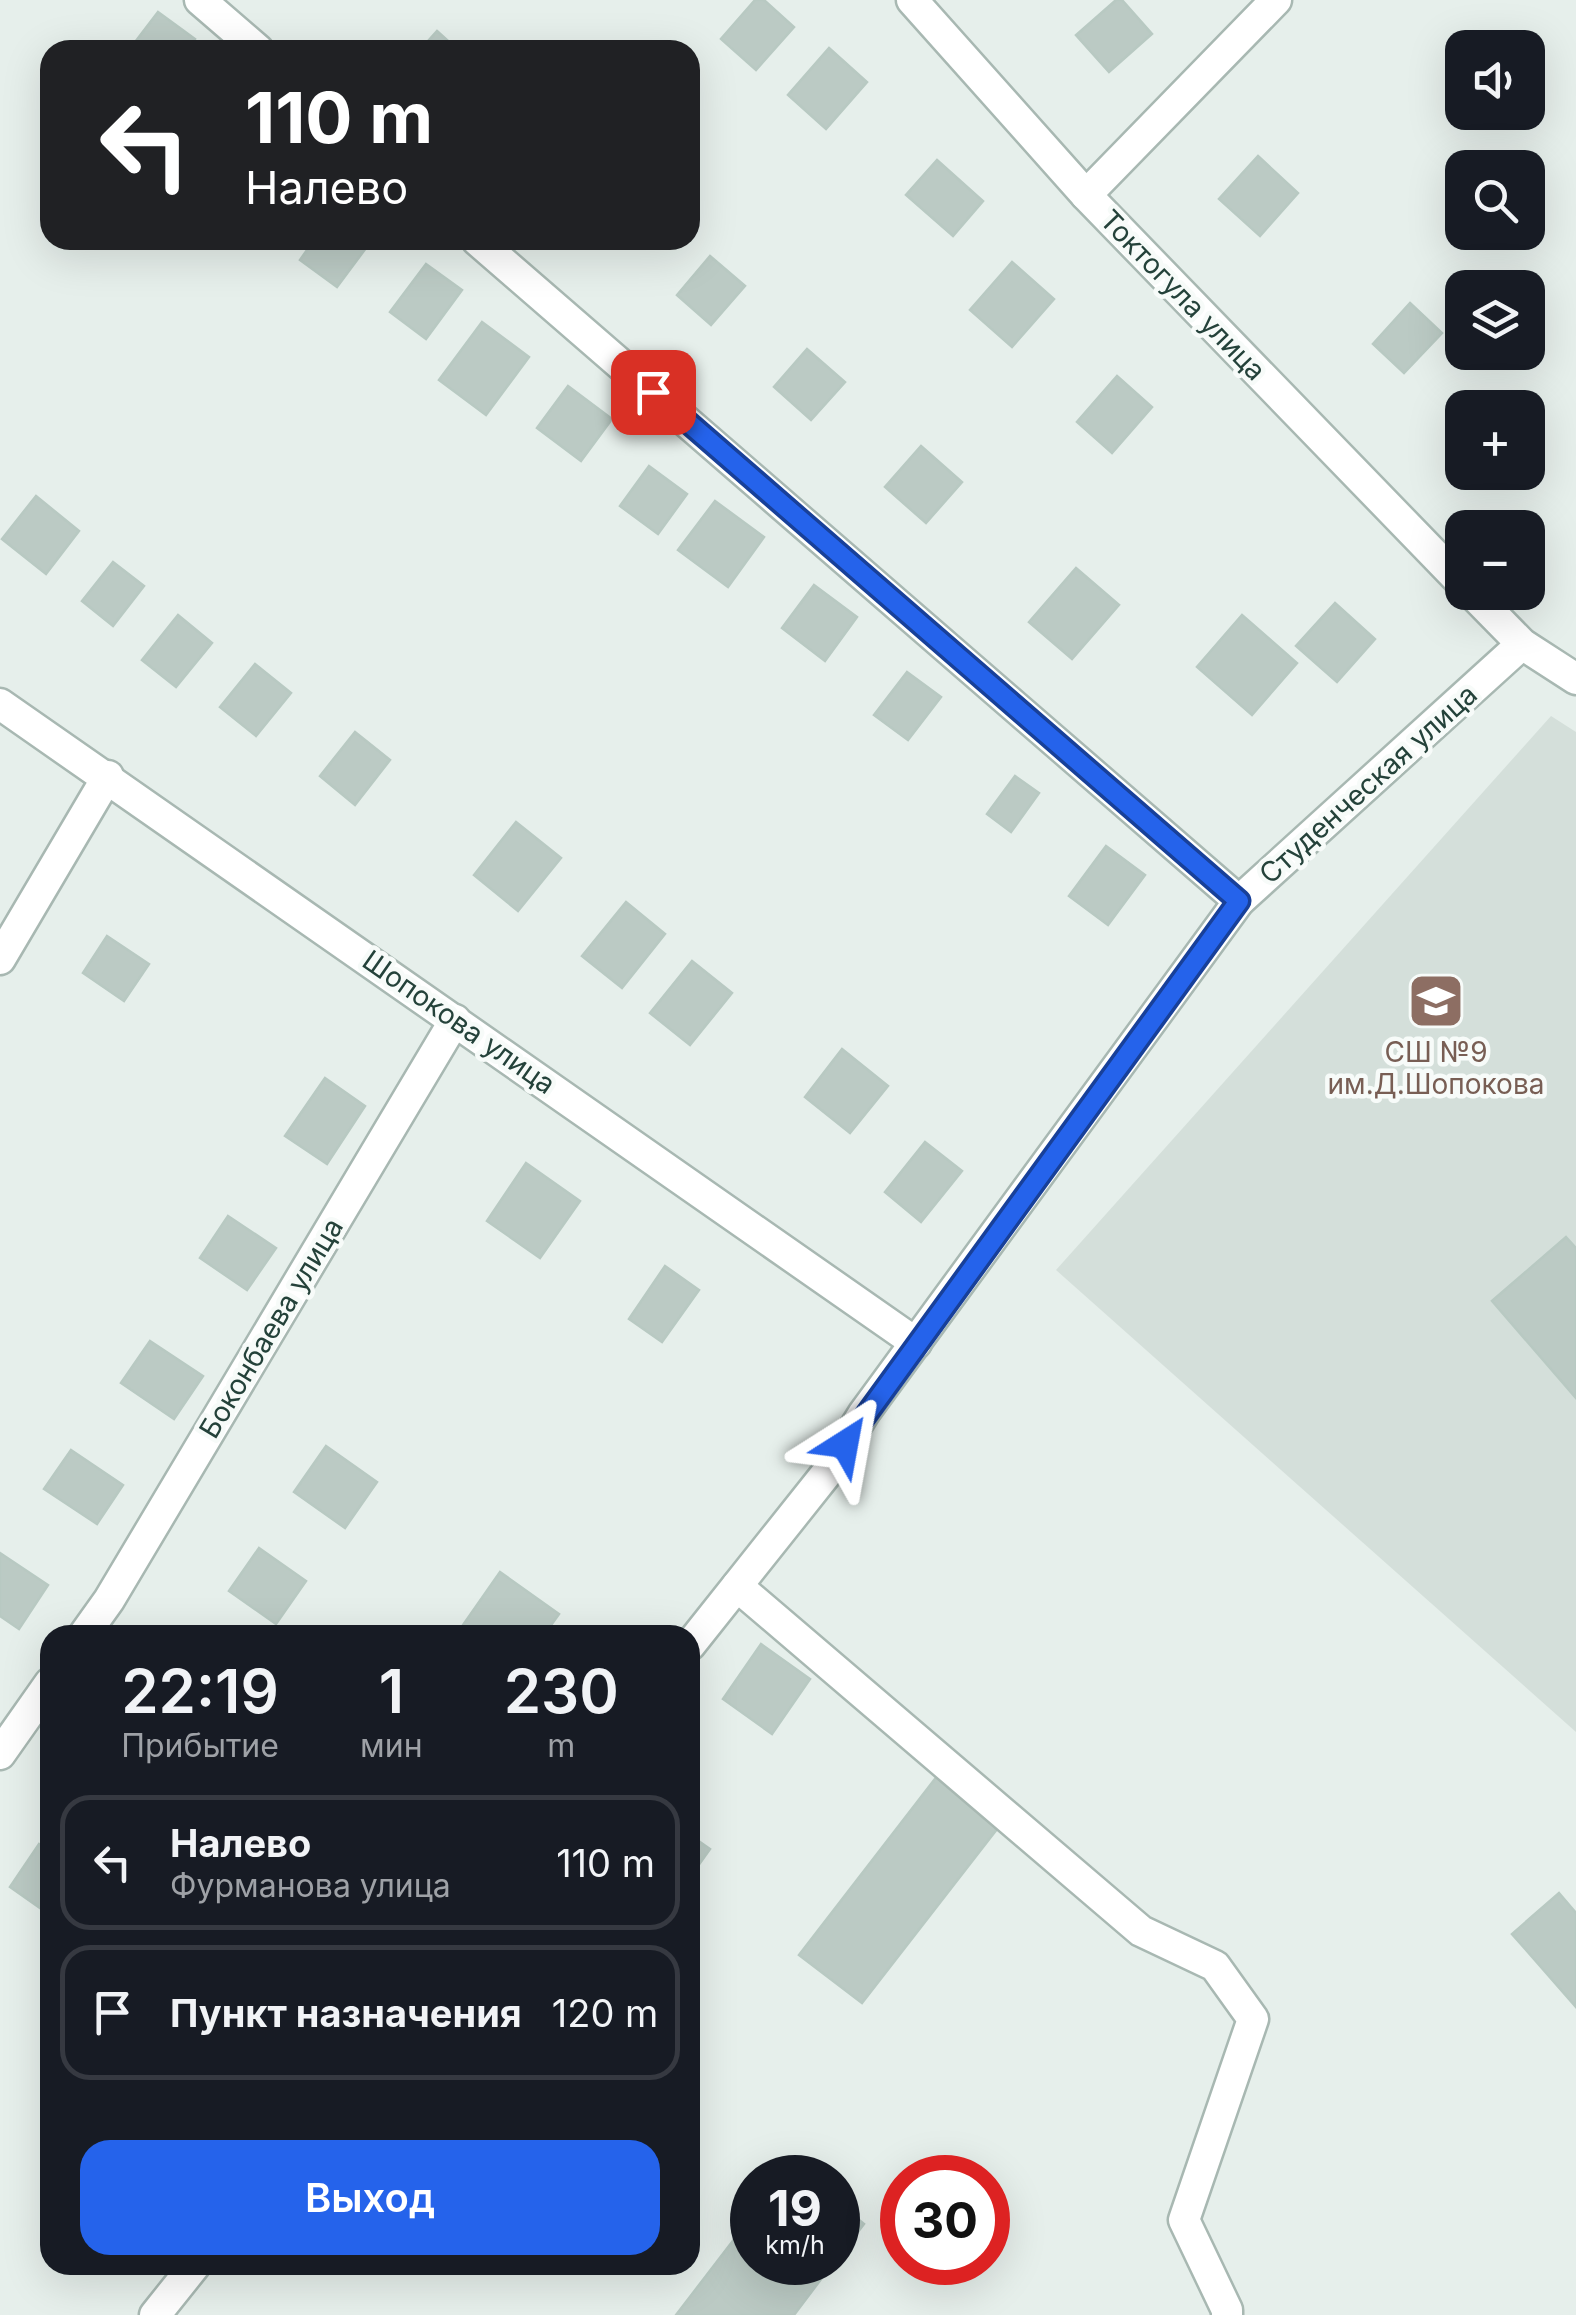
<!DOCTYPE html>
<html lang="ru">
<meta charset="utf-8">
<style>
:root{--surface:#171b24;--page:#20242c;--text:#f1f3f6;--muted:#9ea1a6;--line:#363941;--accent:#2563eb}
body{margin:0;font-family:Inter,sans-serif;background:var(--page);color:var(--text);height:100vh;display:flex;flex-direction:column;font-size:38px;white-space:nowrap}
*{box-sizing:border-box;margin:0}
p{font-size:32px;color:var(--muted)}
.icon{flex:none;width:55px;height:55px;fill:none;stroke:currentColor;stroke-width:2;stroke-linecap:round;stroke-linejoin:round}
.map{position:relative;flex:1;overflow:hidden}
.details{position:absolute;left:40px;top:1625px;width:660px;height:650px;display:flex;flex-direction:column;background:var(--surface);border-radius:30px;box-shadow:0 10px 40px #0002}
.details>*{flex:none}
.guide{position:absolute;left:40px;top:40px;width:660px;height:210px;border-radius:30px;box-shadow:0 10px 40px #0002;background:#202124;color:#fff;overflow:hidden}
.fabs{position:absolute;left:1445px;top:30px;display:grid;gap:20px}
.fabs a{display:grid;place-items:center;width:100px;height:100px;border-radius:20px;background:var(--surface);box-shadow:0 10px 40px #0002;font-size:50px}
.speed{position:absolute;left:730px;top:2155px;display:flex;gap:20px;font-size:50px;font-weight:700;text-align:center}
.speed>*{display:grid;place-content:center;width:130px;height:130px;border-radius:50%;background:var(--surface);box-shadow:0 10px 40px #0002;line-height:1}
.speed small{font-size:25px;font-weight:400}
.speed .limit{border:15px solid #d22;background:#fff;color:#111}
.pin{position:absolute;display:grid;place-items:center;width:85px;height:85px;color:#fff;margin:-42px;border-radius:20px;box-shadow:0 5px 15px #0006}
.me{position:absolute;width:110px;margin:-55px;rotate:34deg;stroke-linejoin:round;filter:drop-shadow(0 0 8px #0008)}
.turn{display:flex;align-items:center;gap:35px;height:210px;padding:0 40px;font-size:45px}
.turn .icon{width:130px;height:130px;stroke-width:2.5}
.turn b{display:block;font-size:70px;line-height:85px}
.eta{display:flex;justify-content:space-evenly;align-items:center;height:170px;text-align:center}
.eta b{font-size:60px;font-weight:600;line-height:70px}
.button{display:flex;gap:20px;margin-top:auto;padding:20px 40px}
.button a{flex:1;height:115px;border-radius:30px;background:var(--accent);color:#fff;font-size:40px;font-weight:600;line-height:115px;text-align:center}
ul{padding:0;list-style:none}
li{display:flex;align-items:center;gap:30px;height:135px;margin:0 20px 15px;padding:0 20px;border:5px solid var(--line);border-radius:30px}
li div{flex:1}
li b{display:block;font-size:38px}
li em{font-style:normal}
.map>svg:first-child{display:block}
</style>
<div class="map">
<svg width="1576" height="2315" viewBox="0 0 1576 2315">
<rect width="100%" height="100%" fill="#e6efeb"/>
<!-- built -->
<path fill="#d4dfda" d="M1551,716L1576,732V1732L1056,1270Z"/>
<!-- building -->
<g fill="#bbcac4" stroke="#b8c9c2" stroke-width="2.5">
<path d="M755,0H764L794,27L756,70L721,39Z"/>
<path d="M1116,0H1122L1152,34L1109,72L1076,35Z"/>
<path d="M158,12L195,39L187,50H129Z"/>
<path d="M437,31L458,50H420Z"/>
<path d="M829,48L867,82L826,129L788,95Z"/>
<path d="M1258,156L1298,193L1260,236L1219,199Z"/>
<path d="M937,160L983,201L953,236L906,195Z"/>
<path d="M314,240H356L366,248L337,287L300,260Z"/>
<path d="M710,256L745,286L711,325L677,295Z"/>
<path d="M1012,262L1054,299L1012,347L970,310Z"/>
<path d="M426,264L462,290L426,339L390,312Z"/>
<path d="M1410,303L1442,333L1404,373L1373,344Z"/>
<path d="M482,322L529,357L486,415L439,380Z"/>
<path d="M807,349L845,382L811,420L774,387Z"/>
<path d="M1117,376L1152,407L1112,453L1077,422Z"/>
<path d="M568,386L612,419L581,461L537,428Z"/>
<path d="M1528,421L1543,434L1528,451Z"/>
<path d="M921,446L962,482L926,523L885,487Z"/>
<path d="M649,466L687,494L658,534L620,506Z"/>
<path d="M36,496L79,531L46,574L2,539Z"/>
<path d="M715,501L764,537L728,587L678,550Z"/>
<path d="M113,562L144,586L113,626L82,601Z"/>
<path d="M1076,568L1119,605L1072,659L1029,622Z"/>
<path d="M814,585L857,617L825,661L782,628Z"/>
<path d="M1335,603L1375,639L1337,682L1296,646Z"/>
<path d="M178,615L212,643L176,687L142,660Z"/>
<path d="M1242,615L1297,663L1252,715L1197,667Z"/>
<path d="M255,664L291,693L256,736L220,707Z"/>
<path d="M907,672L941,697L908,740L874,715Z"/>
<path d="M355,732L390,760L355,805L320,776Z"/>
<path d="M1015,776L1039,793L1011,832L987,814Z"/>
<path d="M516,822L561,858L518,911L474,875Z"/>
<path d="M1106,846L1145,875L1108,925L1069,896Z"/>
<path d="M626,902L665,934L622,988L582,956Z"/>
<path d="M107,936L149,964L124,1001L83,973Z"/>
<path d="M692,961L732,993L690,1045L650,1013Z"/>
<path d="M842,1049L888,1086L850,1133L805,1097Z"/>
<path d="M325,1078L365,1106L327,1164L285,1136Z"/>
<path d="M925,1142L962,1171L921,1222L885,1192Z"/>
<path d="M526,1163L580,1201L540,1258L487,1221Z"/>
<path d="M228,1216L276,1248L247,1290L200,1258Z"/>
<path d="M1566,1237L1576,1248V1398L1492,1301Z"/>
<path d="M665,1266L699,1290L662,1342L629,1319Z"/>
<path d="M150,1341L203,1376L174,1419L121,1383Z"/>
<path d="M326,1446L377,1482L345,1528L294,1492Z"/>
<path d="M71,1450L123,1485L97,1524L44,1489Z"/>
<path d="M259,1548L306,1581L276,1624L229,1591Z"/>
<path d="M0,1553L48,1585L19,1629L0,1616Z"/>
<path d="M500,1572L559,1614L544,1635H456Z"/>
<path d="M761,1644L810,1679L772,1734L723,1699Z"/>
<path d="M938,1775L1001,1824L862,2003L799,1955Z"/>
<path d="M690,1835L710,1849L690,1877Z"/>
<path d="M39,1844L50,1852V1915L10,1887Z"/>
<path d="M1559,1893L1576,1913V2007L1512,1934Z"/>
<path d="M838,2203L864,2224L838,2258Z"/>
<path d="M752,2216V2262H834L794,2315H676Z"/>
</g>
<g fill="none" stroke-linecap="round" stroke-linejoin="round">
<!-- minor casing -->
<g stroke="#a8b8b2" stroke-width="35">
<g id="minor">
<path d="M200,0L258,50"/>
<path d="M912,0L1086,195L1462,583"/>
<path d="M1086,195L1276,0"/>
<path d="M477,240L1239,901"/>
<path d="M1471,592L1522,644L1576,679"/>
<path d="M0,704L916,1343"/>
<path d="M0,959L108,776"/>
<path d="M737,1586L1141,1931L1215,1966L1253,2019L1184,2220L1227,2310V2315"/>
<path d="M84,1635L109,1600L455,1020"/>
<path d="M690,1645L826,1474L864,1413L1239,901L1522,644"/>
<path d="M0,1754L50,1683"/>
<path d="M155,2315L195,2265"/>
</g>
</g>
<!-- minor -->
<use href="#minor" stroke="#fff" stroke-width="30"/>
</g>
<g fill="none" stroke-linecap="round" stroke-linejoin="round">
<!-- route casing -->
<g stroke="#184099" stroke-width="25">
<path id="route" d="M653,392L1239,901L845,1444"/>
</g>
<!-- route -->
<use href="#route" stroke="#2563eb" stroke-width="18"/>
</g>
<!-- icons -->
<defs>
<g id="school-square" transform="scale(2.875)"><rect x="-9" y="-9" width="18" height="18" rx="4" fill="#8d6e63" stroke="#f7fbf9"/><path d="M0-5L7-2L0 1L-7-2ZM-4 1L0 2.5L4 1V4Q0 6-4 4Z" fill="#fff"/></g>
</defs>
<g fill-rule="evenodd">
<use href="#school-square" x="1436" y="1001"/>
</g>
<g text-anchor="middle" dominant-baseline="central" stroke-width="9" stroke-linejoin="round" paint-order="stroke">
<!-- street labels -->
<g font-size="28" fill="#24423a" stroke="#f7fbf9">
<text transform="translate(1183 295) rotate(46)">Токтогула улица</text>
<text transform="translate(1368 784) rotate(-42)">Студенческая улица</text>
<text transform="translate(459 1022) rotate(35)">Шопокова улица</text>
<text transform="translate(271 1328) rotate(-59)">Боконбаева улица</text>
</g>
<!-- education labels -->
<g font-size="28" fill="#785e54" stroke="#f7fbf9">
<text x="1436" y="1052">СШ №9<tspan x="1436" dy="32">им.Д.Шопокова</tspan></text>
</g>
</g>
</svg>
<div class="fabs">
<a><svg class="icon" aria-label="sound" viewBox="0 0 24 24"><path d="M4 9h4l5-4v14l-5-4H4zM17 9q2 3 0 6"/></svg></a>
<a><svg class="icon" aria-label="search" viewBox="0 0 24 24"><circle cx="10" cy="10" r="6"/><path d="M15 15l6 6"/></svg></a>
<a><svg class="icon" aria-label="layers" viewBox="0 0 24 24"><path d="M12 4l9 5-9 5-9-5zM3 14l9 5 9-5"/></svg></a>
<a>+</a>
<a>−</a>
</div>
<div class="speed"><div>19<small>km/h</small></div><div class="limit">30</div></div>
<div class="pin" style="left:653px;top:392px;background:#d93025"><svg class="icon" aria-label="arrive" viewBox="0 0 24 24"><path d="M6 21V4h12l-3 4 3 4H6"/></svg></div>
<svg class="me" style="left:845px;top:1444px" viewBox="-20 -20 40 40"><path d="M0-17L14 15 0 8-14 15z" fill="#2563eb" stroke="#fff" stroke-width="4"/></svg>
<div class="guide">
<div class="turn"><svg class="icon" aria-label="left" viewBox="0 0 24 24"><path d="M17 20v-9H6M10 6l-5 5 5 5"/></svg><div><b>110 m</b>Налево</div></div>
</div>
<section class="details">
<div class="eta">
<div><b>22:19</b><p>Прибытие</p></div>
<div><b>1</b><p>мин</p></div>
<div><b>230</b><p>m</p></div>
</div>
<ul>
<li><svg class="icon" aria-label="left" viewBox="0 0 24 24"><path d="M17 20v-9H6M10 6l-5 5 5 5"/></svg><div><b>Налево</b><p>Фурманова улица</p></div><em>110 m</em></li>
<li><svg class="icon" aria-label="arrive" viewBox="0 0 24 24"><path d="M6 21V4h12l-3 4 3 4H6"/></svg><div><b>Пункт назначения</b></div><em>120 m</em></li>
</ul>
<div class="button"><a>Выход</a></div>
</section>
</div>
